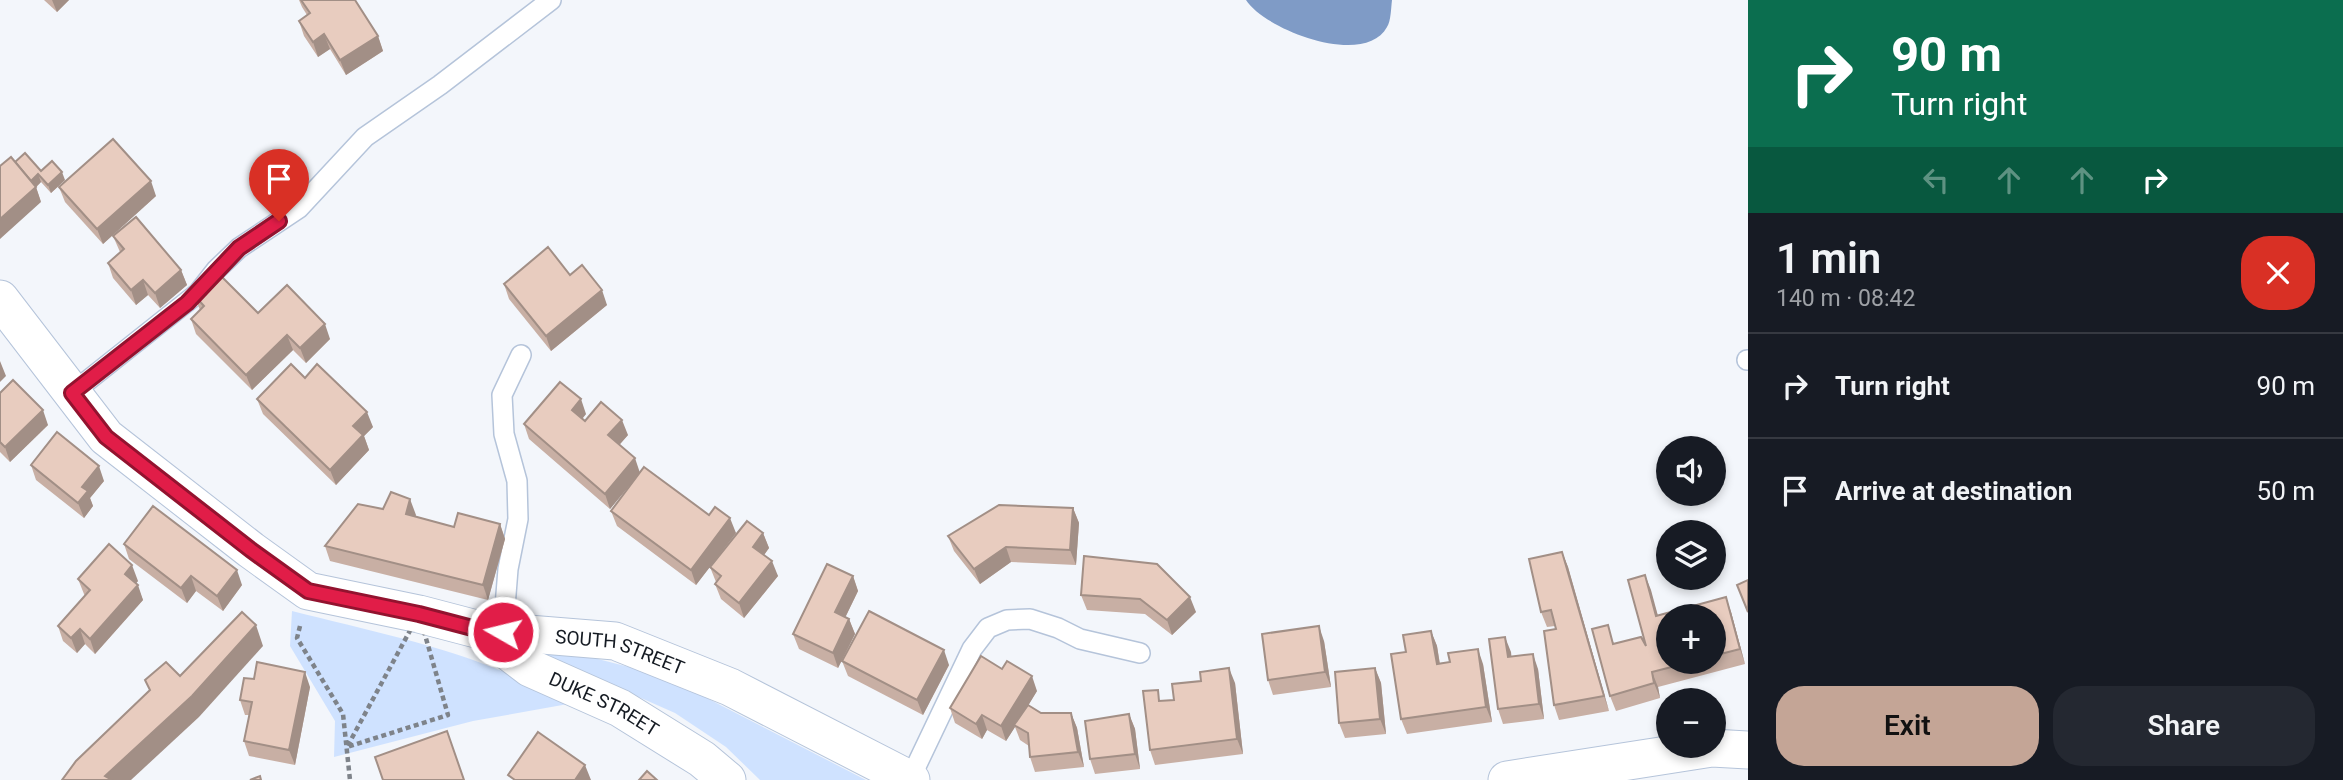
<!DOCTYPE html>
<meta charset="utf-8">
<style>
:root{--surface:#171b24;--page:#242831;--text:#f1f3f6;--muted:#9ea1a6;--line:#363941;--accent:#c4a596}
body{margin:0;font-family:Roboto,sans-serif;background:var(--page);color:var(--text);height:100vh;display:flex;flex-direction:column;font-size:26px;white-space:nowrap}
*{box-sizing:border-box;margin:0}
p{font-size:23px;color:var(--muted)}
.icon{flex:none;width:38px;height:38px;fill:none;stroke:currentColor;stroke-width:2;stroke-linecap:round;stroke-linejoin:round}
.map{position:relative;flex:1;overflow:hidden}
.sheet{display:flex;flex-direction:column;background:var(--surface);width:595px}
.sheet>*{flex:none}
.hud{background:#0b6e4f;color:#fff;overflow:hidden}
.controls{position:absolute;left:1656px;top:436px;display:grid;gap:14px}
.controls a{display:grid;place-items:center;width:70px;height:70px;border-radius:50%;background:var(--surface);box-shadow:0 4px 10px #0003;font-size:35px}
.pin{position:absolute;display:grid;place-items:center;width:60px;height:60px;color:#fff;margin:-72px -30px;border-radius:50% 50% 50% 0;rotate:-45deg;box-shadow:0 0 7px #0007}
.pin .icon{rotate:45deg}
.me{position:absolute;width:77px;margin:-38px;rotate:278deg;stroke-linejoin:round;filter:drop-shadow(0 0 5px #0008)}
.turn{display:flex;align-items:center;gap:24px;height:147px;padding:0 28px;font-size:32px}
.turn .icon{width:91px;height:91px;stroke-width:2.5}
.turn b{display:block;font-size:49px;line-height:60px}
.lanes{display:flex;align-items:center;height:66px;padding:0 28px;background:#0003;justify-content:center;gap:35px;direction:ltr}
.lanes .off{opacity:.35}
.round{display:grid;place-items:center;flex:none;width:74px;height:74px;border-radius:28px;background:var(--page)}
.head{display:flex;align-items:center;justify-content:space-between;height:119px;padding:0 28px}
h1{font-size:42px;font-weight:600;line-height:52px}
.action{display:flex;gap:14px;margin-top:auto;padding:14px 28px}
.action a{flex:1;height:80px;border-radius:28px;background:var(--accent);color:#111;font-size:28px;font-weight:600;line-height:80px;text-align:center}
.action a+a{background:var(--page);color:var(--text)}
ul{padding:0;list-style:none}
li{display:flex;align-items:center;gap:21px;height:105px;padding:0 28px;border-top:2px solid var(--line)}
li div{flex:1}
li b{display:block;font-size:26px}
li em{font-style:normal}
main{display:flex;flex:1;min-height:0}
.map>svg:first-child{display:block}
</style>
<main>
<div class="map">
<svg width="1748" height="780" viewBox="0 0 1748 780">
<rect width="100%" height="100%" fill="#f3f6fb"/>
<!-- green -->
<g fill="#cfe2ff">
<path d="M292,611C370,631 452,647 525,681C540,688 554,696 568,704L473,721L334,757L335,721L290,646Z"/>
<path d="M539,653L594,658L664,676L866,780H760L726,747L675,713Z"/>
</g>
<!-- water -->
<path fill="#7f9bc6" d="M1246,0H1392C1391,8 1391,21 1387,27C1365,68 1265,30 1246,0Z"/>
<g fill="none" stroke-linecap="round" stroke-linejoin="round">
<!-- lane casing -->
<g stroke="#b5c4da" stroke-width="22">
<g id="lane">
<path d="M1747,360H1748"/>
<path d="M72,393L198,293L216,270L239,248L299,208L365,137L440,85L551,0"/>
<path d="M503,632L508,569L518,519L517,481L504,434L502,395L521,355"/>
<path d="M910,779L972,649L988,628L1007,620L1030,619L1058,628L1080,639L1140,653"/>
</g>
</g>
<!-- street casing -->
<g stroke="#b5c4da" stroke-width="39">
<g id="street">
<path id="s1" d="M0,299L106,437L251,550L308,591L419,614L480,630L615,641L730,687L911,780"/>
<path id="s2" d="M480,630L530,668L620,708L702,759L727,780"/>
<path d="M1507,780L1712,748L1748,750"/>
</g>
</g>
<!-- path -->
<g stroke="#7e838a" stroke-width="4.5" stroke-dasharray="5 3.5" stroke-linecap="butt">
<path d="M419,614L448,715L347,747Z"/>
<path d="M300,626L297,638L343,714L350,780"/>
</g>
<!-- lane -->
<use href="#lane" stroke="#fff" stroke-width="19"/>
<!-- street -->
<use href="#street" stroke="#fff" stroke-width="37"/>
</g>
<!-- wall -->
<g fill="#c8afa4" fill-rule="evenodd">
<path d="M44,0H69L57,12Z"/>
<path d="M299,0H355L378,36L383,51L346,75L330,49L318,57L304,36L299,21L307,15L302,7Z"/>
<path d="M15,162L41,171L65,180L51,193L41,182L36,187L41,202Z"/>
<path d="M59,187L156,196L103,244L65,202Z"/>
<path d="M113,236L181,270L187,285L160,308L148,295L136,305L113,278L108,263L120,252Z"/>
<path d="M570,275L607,305L551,351L509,299L504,284Z"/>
<path d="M194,295L258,313L330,339L306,363L293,350L252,390L196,334L191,319L200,310Z"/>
<path d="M305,378L373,427L364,436L369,450L336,485L263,414L257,399Z"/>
<path d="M0,393L48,425L10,462L0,452Z"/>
<path d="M586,414L582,419L585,421L628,435L619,445L640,473L709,515L736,533L696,585L617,526L611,511L637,476L610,509L529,439L524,424Z"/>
<path d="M31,465L104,481L90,498L93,506L84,518L36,480Z"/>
<path d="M1073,508L1079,523L1076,565L1011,562L980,584L954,551L948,536Z"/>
<path d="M416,515L415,516L454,527L500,524L505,539L488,600L330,561L325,546Z"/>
<path d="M763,533L769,548L764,555L778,576L744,618L721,599L715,584L716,582L710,567Z"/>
<path d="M124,544L242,585L223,611L196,591L187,603L129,559Z"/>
<path d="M1562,552L1568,567L1609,711L1559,720L1554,705L1556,629L1555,626L1547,627L1541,612Z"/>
<path d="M1084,556L1196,612L1172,635L1145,614L1087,610L1081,595Z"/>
<path d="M1645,575L1658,616L1731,612L1745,664L1658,687L1660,698L1616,711L1610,696L1614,644L1646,646ZM1713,616V662H1668Z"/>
<path d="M853,576L858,591L845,618L849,619L855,634L838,668L799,649L793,634Z"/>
<path d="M78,579L138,581L136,583L143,600L95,654L85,644L77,653L63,641L58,626L85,596L84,594Z"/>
<path d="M1431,631L1437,646L1440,664H1483L1492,722L1407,734L1401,719L1406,652Z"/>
<path d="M1324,641L1331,687L1273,695L1268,680Z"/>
<path d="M1511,652V657L1538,669L1544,719L1503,724L1498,709Z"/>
<path d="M842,661L949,665L923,715L848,676Z"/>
<path d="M1375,668L1381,683L1386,734L1345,738L1339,723Z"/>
<path d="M1235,683L1243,754L1155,765L1150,750L1162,701L1174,700Z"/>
<path d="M310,687L295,765L249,756L244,741L249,715H245L240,700Z"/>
<path d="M1037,691L1028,705L1041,713H1071L1077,728L1084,767L1035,772L1030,757L1029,746L1020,740L1015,727L1006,741L987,730L982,739L955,723L950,708Z"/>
<path d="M1129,714L1135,729L1140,769L1095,774L1090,759Z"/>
</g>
<!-- shaded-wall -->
<g fill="#a28f86">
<path d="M52,0H69L57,12Z"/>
<path d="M324,34L330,49L318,57L313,42Z"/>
<path d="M378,36L383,51L346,75L340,60Z"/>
<path d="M62,172L65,180L51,193L48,185Z"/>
<path d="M38,174L41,182L36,187L41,202L0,239V219L29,182Z"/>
<path d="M151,181L156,196L103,244L97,229Z"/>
<path d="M181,270L187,285L160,308L155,293Z"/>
<path d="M143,280L148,295L136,305L131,290Z"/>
<path d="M602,290L607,305L551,351L546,336Z"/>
<path d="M325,324L330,339L306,363L300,348Z"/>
<path d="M287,335L293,350L252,390L246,375Z"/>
<path d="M0,361L6,376L0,382Z"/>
<path d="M581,399L586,414L577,425L572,410Z"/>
<path d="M43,410L48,425L10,462L5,447Z"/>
<path d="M367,412L373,427L364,436L369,450L336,485L330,470L353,426Z"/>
<path d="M622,420L628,435L614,451L608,435Z"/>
<path d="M635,458L640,473L610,509L605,494Z"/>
<path d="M99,466L104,481L90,498L93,506L84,518L78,503L82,487Z"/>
<path d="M410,499L416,515L412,529L406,514Z"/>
<path d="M1073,508L1079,523L1076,565L1070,550Z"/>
<path d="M730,518L736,533L696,585L691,570Z"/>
<path d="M500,524L505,539L488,600L483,585Z"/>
<path d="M763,533L769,548L759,562L753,547Z"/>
<path d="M1006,547L1011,562L980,584L974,569Z"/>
<path d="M1562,552L1568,567L1609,711L1604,696Z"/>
<path d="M772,561L778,576L744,618L739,603Z"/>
<path d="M132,565L138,581L131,589L125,574Z"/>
<path d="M237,570L242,585L223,611L217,596Z"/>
<path d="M1645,575L1651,590L1662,631L1656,616Z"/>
<path d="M191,576L196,591L187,603L181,588Z"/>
<path d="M853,576L858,591L840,628L835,612Z"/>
<path d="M138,585L143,600L95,654L90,639Z"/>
<path d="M1190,597L1196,612L1172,635L1167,620Z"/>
<path d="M1726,597L1731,612L1745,664L1740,649Z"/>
<path d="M849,619L855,634L838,668L833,653Z"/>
<path d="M256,625L263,646L199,717L131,780H107L105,776Z"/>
<path d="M1319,626L1324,641L1331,687L1325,672Z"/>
<path d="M80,629L85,644L77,653L71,638Z"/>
<path d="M1431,631L1437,646L1442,679L1437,664Z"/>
<path d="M1505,637L1511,652L1513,672L1508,657Z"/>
<path d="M1478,649L1483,664L1492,722L1486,707Z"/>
<path d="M944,650L949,665L923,715L917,700Z"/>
<path d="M1533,654L1538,669L1544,719L1539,704Z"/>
<path d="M1229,668L1235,683L1243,754L1237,739Z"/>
<path d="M1375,668L1381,683L1386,734L1380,719Z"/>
<path d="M305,672L310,687L295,765L289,750Z"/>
<path d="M1652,672L1658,687L1660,698L1654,683Z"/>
<path d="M1032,676L1037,691L1016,726L1014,725L1015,727L1006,741L1001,726Z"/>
<path d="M1071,713L1077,728L1084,767L1078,752Z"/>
<path d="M1129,714L1135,729L1140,769L1135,754Z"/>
<path d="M982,715L987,730L982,739L976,724Z"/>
<path d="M585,765L591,780H575Z"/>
</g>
<!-- building -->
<g fill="#e8ccbf" stroke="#a28f86" stroke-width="2">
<path d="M301,0H355L378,36L340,60L324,34L313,42L299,21L310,13Z"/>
<path d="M113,139L151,181L97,229L59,187Z"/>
<path d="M25,153L41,171L52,161L62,172L48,185L38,174L31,181L15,162Z"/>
<path d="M11,157L36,187L0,219V166Z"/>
<path d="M136,217L181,270L155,293L143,280L131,290L108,263L124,249L113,236Z"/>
<path d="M548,247L570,275L582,265L602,290L546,336L504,284Z"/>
<path d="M217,272L258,313L287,285L325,324L300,348L287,335L246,375L191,319L204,306L194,295Z"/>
<path d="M291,364L305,378L317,364L367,412L353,426L363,435L330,470L257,399Z"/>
<path d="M13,380L43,410L5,447L0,442V393Z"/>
<path d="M560,382L581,399L572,410L585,421L601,402L622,420L608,435L635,458L605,494L524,424Z"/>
<path d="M57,432L99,466L82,487L88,491L78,503L31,465Z"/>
<path d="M644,467L709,515L715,507L730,518L691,570L611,511Z"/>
<path d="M391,492L410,499L406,514L454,527L458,513L500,524L483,585L325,546L358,504L383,509Z"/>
<path d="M999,505L1073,508L1070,550L1006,547L974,569L948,536Z"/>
<path d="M153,506L237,570L217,596L191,576L181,588L124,544Z"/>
<path d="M747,521L763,533L753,547L772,561L739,603L715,584L721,576L710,567Z"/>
<path d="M109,544L132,565L125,574L138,585L90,639L80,629L71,638L58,626L90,590L78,579Z"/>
<path d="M1562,552L1604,696L1554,705L1544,631L1556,629L1551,610L1541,612L1529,559Z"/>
<path d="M1084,556L1157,564L1190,597L1167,620L1140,599L1081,595Z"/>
<path d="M827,564L853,576L835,612L849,619L833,653L793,634Z"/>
<path d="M1645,575L1656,616L1726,597L1740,649L1713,656V616H1668V662H1691L1652,672L1654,683L1610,696L1592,629L1608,625L1613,644L1641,637L1646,646L1628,580Z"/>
<path d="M1748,580V612L1737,585Z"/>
<path d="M869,611L944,650L917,700L842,661Z"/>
<path d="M242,612L256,625L192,696L105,776L112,780H62L76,761L150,690L145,680L166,662L180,676Z"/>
<path d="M1319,626L1325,672L1268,680L1262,634Z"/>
<path d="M1431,631L1437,664L1450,662L1448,653L1478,649L1486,707L1401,719L1391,654L1406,652L1403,635Z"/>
<path d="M1505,637L1508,657L1533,654L1539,704L1498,709L1489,639Z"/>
<path d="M981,656L1002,669L1007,661L1032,676L1001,726L982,715L976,724L950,708Z"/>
<path d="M257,662L305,672L289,750L244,741L252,702L240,700L244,678L254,679Z"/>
<path d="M1229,668L1237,739L1150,750L1143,691L1158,690L1159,701L1174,700L1172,684L1201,681L1200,672Z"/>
<path d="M1375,668L1380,719L1339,723L1335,672Z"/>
<path d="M1028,705L1041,713H1071L1078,752L1030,757L1028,733L1014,725Z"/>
<path d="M1129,714L1135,754L1090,759L1085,721Z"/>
<path d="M447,731L464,780H383L375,757Z"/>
<path d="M538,732L585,765L575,780H515L508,775Z"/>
<path d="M647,771L657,780H639Z"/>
<path d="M260,776L261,780H250Z"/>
</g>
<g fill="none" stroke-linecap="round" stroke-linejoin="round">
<!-- route casing -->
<g stroke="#92132f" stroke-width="18">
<path id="route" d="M279,221L239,248L187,303L72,393L106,437L251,550L308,591L419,614L480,630L503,632"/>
</g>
<!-- route -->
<use href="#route" stroke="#e11d48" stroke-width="12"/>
</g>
<g text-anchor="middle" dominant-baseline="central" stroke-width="7" stroke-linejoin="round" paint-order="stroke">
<!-- street labels -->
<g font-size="19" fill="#151b23" stroke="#fff">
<text stroke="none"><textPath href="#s1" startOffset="747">SOUTH STREET</textPath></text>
<text stroke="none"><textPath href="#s2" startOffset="145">DUKE STREET</textPath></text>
</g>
</g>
</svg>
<div class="controls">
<a><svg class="icon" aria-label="sound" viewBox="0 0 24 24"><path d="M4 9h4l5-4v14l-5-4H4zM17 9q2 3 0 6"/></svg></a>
<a><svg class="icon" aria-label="layers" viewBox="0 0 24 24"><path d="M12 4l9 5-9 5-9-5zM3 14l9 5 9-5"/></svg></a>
<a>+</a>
<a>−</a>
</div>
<div class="pin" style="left:279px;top:221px;background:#d93025"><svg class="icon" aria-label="arrive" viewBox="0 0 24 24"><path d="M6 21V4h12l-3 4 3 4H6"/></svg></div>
<svg class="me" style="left:503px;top:632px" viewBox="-20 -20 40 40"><circle r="17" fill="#e11d48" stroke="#fff" stroke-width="3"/><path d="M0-11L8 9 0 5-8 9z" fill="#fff"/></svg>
</div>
<section class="sheet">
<div class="hud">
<div class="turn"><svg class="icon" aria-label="right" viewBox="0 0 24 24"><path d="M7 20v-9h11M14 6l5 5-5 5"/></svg><div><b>90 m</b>Turn right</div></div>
<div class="lanes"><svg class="icon off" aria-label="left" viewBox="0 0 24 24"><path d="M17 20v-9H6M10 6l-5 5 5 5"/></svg><svg class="icon off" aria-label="ahead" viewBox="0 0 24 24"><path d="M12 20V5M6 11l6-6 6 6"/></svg><svg class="icon off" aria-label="ahead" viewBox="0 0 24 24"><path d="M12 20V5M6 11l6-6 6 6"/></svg><svg class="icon" aria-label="right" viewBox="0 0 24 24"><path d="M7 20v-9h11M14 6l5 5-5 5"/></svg></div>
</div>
<div class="head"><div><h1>1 min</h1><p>140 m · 08:42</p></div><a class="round" style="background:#d93025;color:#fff"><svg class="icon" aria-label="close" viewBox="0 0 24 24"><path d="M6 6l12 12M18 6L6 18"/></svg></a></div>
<ul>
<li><svg class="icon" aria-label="right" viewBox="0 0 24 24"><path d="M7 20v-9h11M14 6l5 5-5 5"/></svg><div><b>Turn right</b></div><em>90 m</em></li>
<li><svg class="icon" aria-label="arrive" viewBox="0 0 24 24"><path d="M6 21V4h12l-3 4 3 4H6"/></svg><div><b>Arrive at destination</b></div><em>50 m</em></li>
</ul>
<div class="action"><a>Exit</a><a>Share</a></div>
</section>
</main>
